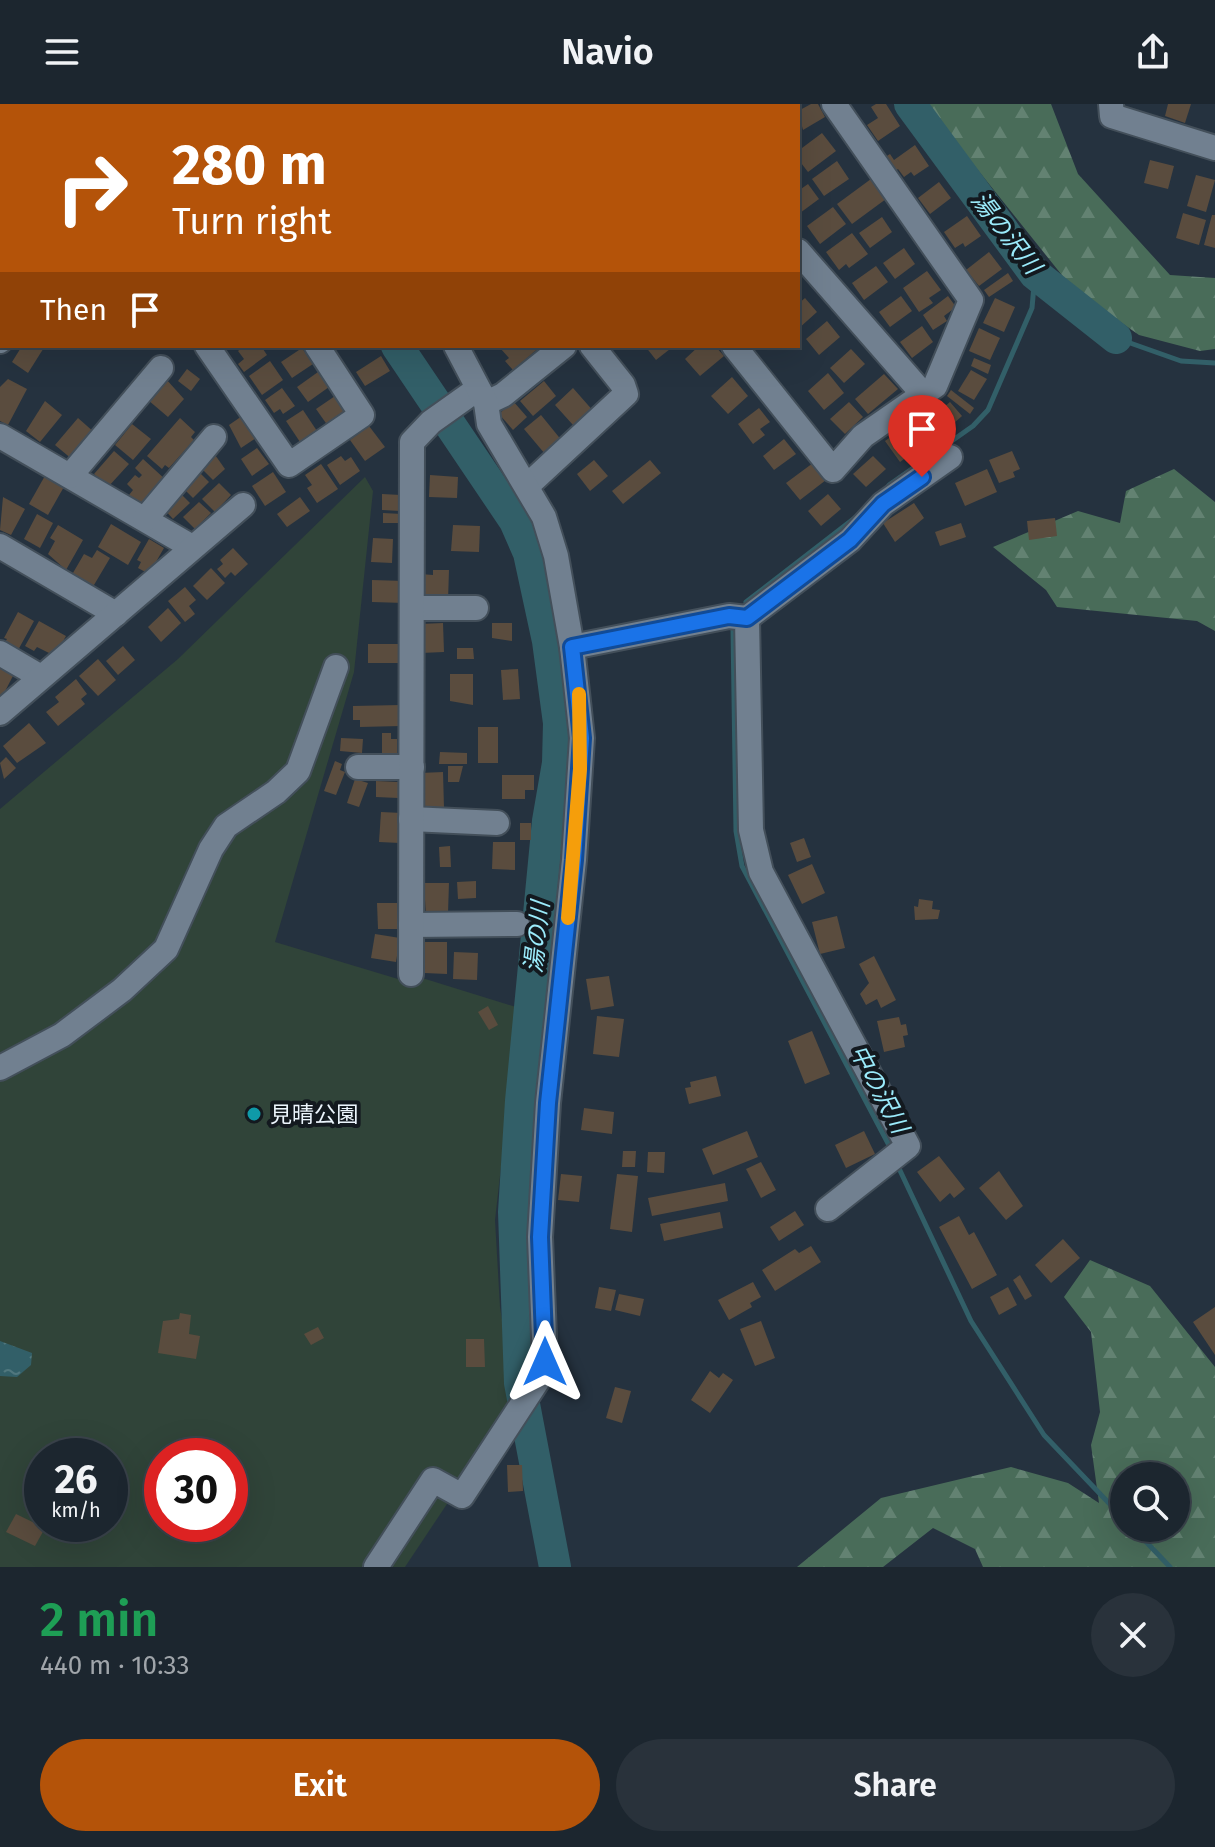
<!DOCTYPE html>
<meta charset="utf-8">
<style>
:root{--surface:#1c262f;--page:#29323b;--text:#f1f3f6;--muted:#a0a5aa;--line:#3a434b;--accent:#b45309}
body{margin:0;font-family:"Fira Sans","Noto Sans JP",sans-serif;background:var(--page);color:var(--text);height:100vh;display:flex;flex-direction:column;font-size:30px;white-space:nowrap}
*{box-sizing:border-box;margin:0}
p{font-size:26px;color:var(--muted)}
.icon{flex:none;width:44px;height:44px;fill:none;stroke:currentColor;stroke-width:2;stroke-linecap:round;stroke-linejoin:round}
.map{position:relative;height:1463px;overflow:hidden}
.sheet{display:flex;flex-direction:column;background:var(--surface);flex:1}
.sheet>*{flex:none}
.guide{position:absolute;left:0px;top:0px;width:800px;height:244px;box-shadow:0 8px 32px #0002,0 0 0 2px var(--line);background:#b45309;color:#fff;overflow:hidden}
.fabs{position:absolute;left:1110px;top:1358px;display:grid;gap:16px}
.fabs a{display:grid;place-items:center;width:80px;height:80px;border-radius:50%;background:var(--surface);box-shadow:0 8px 32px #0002,0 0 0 2px var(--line);font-size:40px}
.speed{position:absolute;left:24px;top:1334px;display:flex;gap:16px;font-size:40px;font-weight:700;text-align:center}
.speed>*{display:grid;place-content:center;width:104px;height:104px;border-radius:50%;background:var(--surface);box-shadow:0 8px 32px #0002,0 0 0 2px var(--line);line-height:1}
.speed small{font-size:20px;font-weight:400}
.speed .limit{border:12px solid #d22;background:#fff;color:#111}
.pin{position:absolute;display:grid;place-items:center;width:68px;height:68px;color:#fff;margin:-82px -34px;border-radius:50% 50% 50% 0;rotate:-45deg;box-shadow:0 0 8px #0007}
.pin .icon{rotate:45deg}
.me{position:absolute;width:88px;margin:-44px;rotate:0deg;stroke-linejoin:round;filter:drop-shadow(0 0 6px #0008)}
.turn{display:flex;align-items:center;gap:28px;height:168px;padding:0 40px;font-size:36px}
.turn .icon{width:104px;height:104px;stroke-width:2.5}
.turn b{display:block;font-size:56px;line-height:68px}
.then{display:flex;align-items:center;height:76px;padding:0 40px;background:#0003;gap:16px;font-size:30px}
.round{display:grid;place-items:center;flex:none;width:84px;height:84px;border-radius:42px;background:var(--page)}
.head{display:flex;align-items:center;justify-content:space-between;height:136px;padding:0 40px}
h1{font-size:48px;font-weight:600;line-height:60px;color:#1e9e55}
.cta{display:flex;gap:16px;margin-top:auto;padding:16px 40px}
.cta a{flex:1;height:92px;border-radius:48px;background:var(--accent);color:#fff;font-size:32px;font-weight:600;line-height:92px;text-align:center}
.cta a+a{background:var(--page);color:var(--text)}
header{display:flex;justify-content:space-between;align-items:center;height:104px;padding:0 40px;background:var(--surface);font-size:36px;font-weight:600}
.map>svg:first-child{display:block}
</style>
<header><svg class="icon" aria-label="menu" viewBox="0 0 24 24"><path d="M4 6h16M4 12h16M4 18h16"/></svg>Navio<svg class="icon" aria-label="share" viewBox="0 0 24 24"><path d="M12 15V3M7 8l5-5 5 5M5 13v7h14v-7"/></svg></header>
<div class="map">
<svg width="1215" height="1463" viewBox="0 0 1215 1463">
<defs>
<pattern id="forest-firs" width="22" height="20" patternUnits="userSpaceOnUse" patternTransform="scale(2)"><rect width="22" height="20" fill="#496c59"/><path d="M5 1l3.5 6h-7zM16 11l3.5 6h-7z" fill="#638272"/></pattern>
<pattern id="water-ripples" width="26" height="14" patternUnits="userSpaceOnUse" patternTransform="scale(2)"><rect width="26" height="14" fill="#325f68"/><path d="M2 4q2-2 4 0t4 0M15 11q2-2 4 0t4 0" fill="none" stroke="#50777e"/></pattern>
</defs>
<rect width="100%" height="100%" fill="#25323f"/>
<!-- forest -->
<g fill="url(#forest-firs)" fill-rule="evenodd">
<path d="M925,0H1051L1078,70L1170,171L1215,174V245L1200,247L1139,231L1073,185Z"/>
<path d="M1174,365L1215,398V527L1197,517L1057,503L1046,486L993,443L1078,407L1120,419L1126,387Z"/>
<path d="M1090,1156L1150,1182L1215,1263V1463H983L975,1445L933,1424L883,1463H797L881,1394L1011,1363L1068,1379L1099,1399L1091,1341L1100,1308L1091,1228L1064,1193ZM1124,1372H1176V1424H1124Z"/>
</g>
<!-- green -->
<path fill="#304439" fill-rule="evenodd" d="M365,373L373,387L354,568L275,838L398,875L419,873L519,904L495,1116L500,1203L515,1298L405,1463H0V705L178,555ZM42,1352H110V1420H42ZM162,1352H230V1420H162Z"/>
<!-- water -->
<path fill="url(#water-ripples)" d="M0,1237L32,1249L31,1261L17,1273L0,1272Z"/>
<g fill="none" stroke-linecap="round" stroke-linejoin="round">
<!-- stream -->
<g stroke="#325f68" stroke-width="5">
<path d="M1116,234L1181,257L1215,259"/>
<path d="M889,381L973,322L988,306L1032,204L1035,170"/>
<path d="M746,498L856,413"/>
<path d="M733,524L736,727L742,762L891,1045"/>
<path d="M896,1058L971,1217L1044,1331L1124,1415"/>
<path d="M1133,1424L1170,1463"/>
</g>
<!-- river -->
<g stroke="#325f68" stroke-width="32">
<path d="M220,0L222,2"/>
<path d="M910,0L1035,170L1116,234"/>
<path d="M397,242L515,417L529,449L548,537L559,619L558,659L548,717L521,997L514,1108L520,1279L555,1463"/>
</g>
</g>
<!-- building -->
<g fill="#5a4c3e">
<path d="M811,0H818L825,13L803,26L798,7Z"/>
<path d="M876,0H886L900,22L878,37L867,21L878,14L871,3Z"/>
<path d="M1168,0H1191L1185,19L1165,12Z"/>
<path d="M822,29L836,47L808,68L798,55V47Z"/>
<path d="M915,41L929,62L914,72L911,68L904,73L898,65L892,70L882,55L890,50L894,56Z"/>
<path d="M1150,56L1174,62L1168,85L1144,79Z"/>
<path d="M837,57L849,75L824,92L812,75Z"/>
<path d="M1196,71L1215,76L1206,108L1187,102Z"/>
<path d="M871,75L886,95L852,120L837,100Z"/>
<path d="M939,78L951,94L930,110L918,94Z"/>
<path d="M808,80L819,95L800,109L798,87Z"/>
<path d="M833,103L846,120L820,140L807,122Z"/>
<path d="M1183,109L1206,116L1199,141L1176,134Z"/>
<path d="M1212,111H1215V144L1204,141Z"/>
<path d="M967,112L981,132L965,143L963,139L955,144L944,128Z"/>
<path d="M882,113L892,128L870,144L859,129Z"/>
<path d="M852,129L868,150L849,164L846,160L839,166L826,148Z"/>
<path d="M904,144L915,160L895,175L883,159Z"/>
<path d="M989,148L1002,165L979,182L966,166Z"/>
<path d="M876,162L888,178L864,196L852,179Z"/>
<path d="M927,167L941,186L929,194L933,199L919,208L903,184Z"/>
<path d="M1008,169L1013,177L989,193L984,186Z"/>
<path d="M901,192L912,207L890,223L879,208Z"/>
<path d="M948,192L956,203L944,212L947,217L933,226L923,211Z"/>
<path d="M805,194L817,208L798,225V200Z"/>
<path d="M995,194L1015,203L1004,228L983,219Z"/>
<path d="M827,217L840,233L819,251L806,235Z"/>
<path d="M922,222L933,238L912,254L900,238Z"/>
<path d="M979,224L1000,234L990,256L969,247Z"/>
<path d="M22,242H45L28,269L12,258Z"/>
<path d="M244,242H261L267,251L244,268L238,260L244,255L238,247Z"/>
<path d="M503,242H541L513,266L505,257L509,254L500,244Z"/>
<path d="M645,242H667L670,245L656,256Z"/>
<path d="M699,242H715L724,252L700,272L685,255Z"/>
<path d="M302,244L313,260L292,274L281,258Z"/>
<path d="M851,245L865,260L844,279L830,264Z"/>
<path d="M381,252L390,267L365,282L356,268Z"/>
<path d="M974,254L991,261L988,270L971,262Z"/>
<path d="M270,257L283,276L262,291L249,272Z"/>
<path d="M187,265L200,275L191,287L178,277Z"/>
<path d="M971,266L987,275L974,296L958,287Z"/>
<path d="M318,268L329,283L308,298L297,283Z"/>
<path d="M828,269L844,289L824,306L808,287Z"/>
<path d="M884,270L898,285L868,310L855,295Z"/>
<path d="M732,273L748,292L728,310L711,292Z"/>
<path d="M8,275L27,285L8,321L0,317V283Z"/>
<path d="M166,275L184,295L168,313L148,296Z"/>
<path d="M544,277L556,292L533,312L520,297Z"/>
<path d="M282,284L295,302L283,310L280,305L274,309L265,296Z"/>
<path d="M573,284L595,309L586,317L582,313L573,321L555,301Z"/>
<path d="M951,286L974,304L970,310L947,292Z"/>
<path d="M338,290L350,307L328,322L316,305Z"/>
<path d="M45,297L62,311L40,338L26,327Z"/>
<path d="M513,297L527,313L513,326L499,310Z"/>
<path d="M849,298L863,313L845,330L830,315Z"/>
<path d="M950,298L962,312L944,328L931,314Z"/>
<path d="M759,304L770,318L760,325L765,331L753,340L738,320Z"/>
<path d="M303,306L317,327L300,338L286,317Z"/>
<path d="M541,311L567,343L545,350L524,325Z"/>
<path d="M242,312L259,332L241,344L229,321Z"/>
<path d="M78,314L95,329L73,356L55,341Z"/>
<path d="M180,314L195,328L191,333L194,336L169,364L165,361L162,365L147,352Z"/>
<path d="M132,320L151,335L133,356L115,341Z"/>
<path d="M907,321L922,342L900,358L885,337Z"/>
<path d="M369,322L385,343L365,357L350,336Z"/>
<path d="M784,335L796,350L774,366L763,352Z"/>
<path d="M257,344L269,360L252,372L241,355Z"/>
<path d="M114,347L129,360L108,383L94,370Z"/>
<path d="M1012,347L1020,365L1013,368L1015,373L999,379L989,356Z"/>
<path d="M213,348L225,365L213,376L199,362Z"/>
<path d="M341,352L345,357L351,353L360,367L340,381L327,361Z"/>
<path d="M873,352L886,365L866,383L853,370Z"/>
<path d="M143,355L166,376L142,403L129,391L133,386L127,380L135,371L139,374L142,371L135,364Z"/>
<path d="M594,356L608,372L590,387L577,370Z"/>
<path d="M650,356L661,369L623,400L612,387Z"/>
<path d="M813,359L826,376L800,396L786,379Z"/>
<path d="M321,360L338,385L317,399L307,384L312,381L305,371Z"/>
<path d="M196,365L209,378L193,394L180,381Z"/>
<path d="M987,365L997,388L965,402L955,379Z"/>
<path d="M273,368L286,388L265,402L252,382Z"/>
<path d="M46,370L65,381L48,411L29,400Z"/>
<path d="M430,371L458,373L457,394L429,393Z"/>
<path d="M219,379L231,391L215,408L202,395Z"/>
<path d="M180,389L190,399L173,415L164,405Z"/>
<path d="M382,390L401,391L400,407L382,406Z"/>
<path d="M828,390L841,405L821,422L808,407Z"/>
<path d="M3,393L25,405L11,431L0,426Z"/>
<path d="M300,393L310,407L287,423L277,410Z"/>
<path d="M199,398L211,409L195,425L183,413Z"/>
<path d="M914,399L924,414L895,438L883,419Z"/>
<path d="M383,409L402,410V419H383Z"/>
<path d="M37,410L53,419L40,444L24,435Z"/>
<path d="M1055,414L1057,432L1029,436L1027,417Z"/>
<path d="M961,419L966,433L940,442L935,428Z"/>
<path d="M111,420L141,438L128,461L98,443Z"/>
<path d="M58,421L83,436L66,466L48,450L55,437L50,434Z"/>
<path d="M453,421L480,422L479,448L451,447Z"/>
<path d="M373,434L393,435L392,459L371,458Z"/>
<path d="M149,435L164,444L149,470L138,464L141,458L137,456Z"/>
<path d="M233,444L248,460L235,472L231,468L225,474L217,465L223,460L220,456Z"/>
<path d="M97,446L110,454L91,486L70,474L84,450L92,454Z"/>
<path d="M211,464L225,479L207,496L193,482Z"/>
<path d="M433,466H449L448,497H419L420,470L433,471Z"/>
<path d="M372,476L405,477L404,499L372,498Z"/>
<path d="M185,483L196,496L189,502L195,510L185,518L168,497Z"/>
<path d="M168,504L181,519L161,538L148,523Z"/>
<path d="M18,508L34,517L17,548L3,541L7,535L4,534Z"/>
<path d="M39,517L66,532L55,552L37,543L34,547L25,542Z"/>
<path d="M443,519L444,548L421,549L420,520Z"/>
<path d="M492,519H512V537L492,534Z"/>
<rect x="368" y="540" width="30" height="19"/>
<path d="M123,542L135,556L118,571L106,557Z"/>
<path d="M457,544H473L474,555H457Z"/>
<path d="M98,555L116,576L98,592L79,572Z"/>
<path d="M0,560L15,568L0,597Z"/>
<path d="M518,565L520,595L503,596L501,566Z"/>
<path d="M450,570H473V601L450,597Z"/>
<path d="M76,575L87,590L81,595L85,600L58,622L46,608L59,598L55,593Z"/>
<path d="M400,601L401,622L360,623V616H353V602Z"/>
<path d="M29,619L46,639L17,659L3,642Z"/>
<rect x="478" y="623" width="20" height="36"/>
<path d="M382,629H391V635H397V654H382Z"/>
<path d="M341,634L363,635L362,649L340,647Z"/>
<path d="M440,648L467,649V660H439Z"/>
<path d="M6,653L16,664L4,675L0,659Z"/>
<path d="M335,657L342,660L340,666L345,668L336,691L324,687Z"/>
<path d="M448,662H463L459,678H448Z"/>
<path d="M443,668L444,704H421L420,669Z"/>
<path d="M502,671H534V686H525V695H502Z"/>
<path d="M355,675L368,679L359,703L347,699Z"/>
<path d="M376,677L398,678V694L376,693Z"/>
<path d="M381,708L402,709L400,739L379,738Z"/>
<rect x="520" y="719" width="11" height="17"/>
<path d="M804,734L811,753L797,758L790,739Z"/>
<path d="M493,738H515V766L492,765Z"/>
<path d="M450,742L451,763H440L439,743Z"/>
<path d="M812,760L825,789L802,800L788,771Z"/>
<path d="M476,777V794L458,795L457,778Z"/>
<path d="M424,779H449L448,809L426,812Z"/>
<path d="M919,795L933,797L932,805L940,806L938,815L915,816L914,802L918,803Z"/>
<path d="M377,799H397L398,825H378Z"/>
<path d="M837,812L845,844L820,850L812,818Z"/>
<path d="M375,830L400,834L396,858L371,854Z"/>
<path d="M425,838H447V870L424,869Z"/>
<path d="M454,848L478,849L477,876L453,875Z"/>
<path d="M874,852L896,896L881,904L877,895L866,901L860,890L869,879L859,860Z"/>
<path d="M609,872L614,902L591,906L586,875Z"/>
<path d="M488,902L498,921L489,926L478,908Z"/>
<path d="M597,912L624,915L619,953L593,950Z"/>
<path d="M899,913L901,921L906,920L908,931L903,932L905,943L884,948L877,917Z"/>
<path d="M812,927L830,970L805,980L788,937Z"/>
<path d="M716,972L721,992L689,1000L685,984L691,983L690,978Z"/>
<path d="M584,1004L614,1008L612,1030L581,1026Z"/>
<path d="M747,1027L758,1053L713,1071L702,1045Z"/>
<path d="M864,1027L875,1050L846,1064L835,1041Z"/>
<path d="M623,1047H636L635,1063H622Z"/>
<path d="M648,1048H665L664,1069L647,1068Z"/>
<path d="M939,1052L965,1085L954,1094L950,1089L940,1098L917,1068Z"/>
<path d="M761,1058L776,1086L761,1094L746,1065Z"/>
<path d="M999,1067L1023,1102L1006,1116L979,1084Z"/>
<path d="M561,1070L582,1072L579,1098L558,1096Z"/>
<path d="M617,1070L638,1072L632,1128L610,1125Z"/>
<path d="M725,1079L728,1097L652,1112L648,1094Z"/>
<path d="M795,1107L804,1121L779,1137L770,1123Z"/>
<path d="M720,1108L723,1124L664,1137L660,1120Z"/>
<path d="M959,1112L969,1131L974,1128L997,1171L972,1185L939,1123Z"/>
<path d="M1063,1135L1080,1154L1051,1179L1035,1161Z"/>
<path d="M811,1142L821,1158L775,1187L762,1166L795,1145L799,1149Z"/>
<path d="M1020,1171L1032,1192L1025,1196L1013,1176Z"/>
<path d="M753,1178L761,1193L750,1199L752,1203L729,1216L718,1196Z"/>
<path d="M599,1183L616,1186L611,1207L595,1204Z"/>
<path d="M1008,1183L1017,1201L999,1211L990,1193Z"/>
<path d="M619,1190L644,1195L640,1212L615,1206Z"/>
<path d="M1215,1203V1251L1193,1218Z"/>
<path d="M180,1209L191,1211L189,1230L200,1232L196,1255L158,1249L163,1217L179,1215Z"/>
<path d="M761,1217L775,1254L755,1262L740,1225Z"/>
<path d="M318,1223L324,1234L311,1241L304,1230Z"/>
<path d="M466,1235H484L485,1263H466Z"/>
<path d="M710,1267L719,1274L723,1269L733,1276L710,1309L691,1296Z"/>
<path d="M615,1283L631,1287L622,1319L606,1314Z"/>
<path d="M507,1361H522L523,1387L508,1388Z"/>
<path d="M16,1410L45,1424L35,1442L6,1428Z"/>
</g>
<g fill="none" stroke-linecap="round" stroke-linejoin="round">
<!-- minor casing -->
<g stroke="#434f5a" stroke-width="28">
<g id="minor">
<path d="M135,0L136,2"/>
<path d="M340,0L341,2"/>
<path d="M450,0L451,2"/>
<path d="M555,0L556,2"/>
<path d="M1111,0L1112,12L1215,44"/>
<path d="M51,2L52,0"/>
<path d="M760,2L764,0"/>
<path d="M798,147L923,290"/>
<path d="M0,164H2"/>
<path d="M0,237L2,233"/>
<path d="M207,242L289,361L362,311L317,242"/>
<path d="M734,242L833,366L863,332L935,282L971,196L834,0"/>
<path d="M486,299L503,291L564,242"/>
<path d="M0,332L192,443"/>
<path d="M70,372L161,264"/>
<path d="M527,382L626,290L623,281L592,242"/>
<path d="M145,415L214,333"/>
<path d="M0,442L116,510"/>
<path d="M413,504H476"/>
<path d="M747,514L850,436L883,400L950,353"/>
<path d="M572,543L729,512L747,514L751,726L761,768L908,1042L828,1105"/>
<path d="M0,549L41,573"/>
<path d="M0,609L243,401"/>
<path d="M358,663H412"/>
<path d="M411,715L497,719"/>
<path d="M411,821L517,820"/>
<path d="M411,870L412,338L431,318L476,286"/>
<path d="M0,964L62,931L122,886L166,845L211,745L226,722L276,688L298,667L336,563"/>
<path d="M376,1463L433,1376L462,1392L538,1276L545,1258L540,1133L548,999L574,756L582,634L572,543L556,452L544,413L489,320L486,299L456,242"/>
</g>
</g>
<!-- minor -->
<use href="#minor" stroke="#718090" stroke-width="24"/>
</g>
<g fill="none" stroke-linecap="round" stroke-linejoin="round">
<!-- route casing -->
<g stroke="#114b97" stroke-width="20">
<path id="route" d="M545,1258L540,1133L548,999L574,756L582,634L572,543L729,512L747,514L850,436L883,400L922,373"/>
</g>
<!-- route -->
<use href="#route" stroke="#1a73e8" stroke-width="14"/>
<!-- slow -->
<path stroke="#f59e0b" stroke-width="14" d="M568,814L580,665L579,590"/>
</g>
<!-- markers -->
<circle fill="#0f9aa8" stroke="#13191f" stroke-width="3" cx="254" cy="1010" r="8"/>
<g text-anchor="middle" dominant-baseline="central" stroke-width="8" stroke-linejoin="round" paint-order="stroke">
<!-- poi labels -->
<g font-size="22" fill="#ecf5fd" stroke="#13191f" text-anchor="start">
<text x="270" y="1010">見晴公園</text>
</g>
<!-- water labels -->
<g font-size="24" font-style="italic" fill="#9bebfb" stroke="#13191f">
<text transform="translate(1006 129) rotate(52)">湯の沢川</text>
<text transform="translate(537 833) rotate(-84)">湯の川</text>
<text transform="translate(879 985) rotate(62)">中の沢川</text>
</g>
</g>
</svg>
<div class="fabs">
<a><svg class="icon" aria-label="search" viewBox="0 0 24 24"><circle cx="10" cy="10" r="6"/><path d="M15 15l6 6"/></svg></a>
</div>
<div class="speed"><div>26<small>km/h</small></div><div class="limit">30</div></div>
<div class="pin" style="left:922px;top:373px;background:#d93025"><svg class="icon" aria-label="arrive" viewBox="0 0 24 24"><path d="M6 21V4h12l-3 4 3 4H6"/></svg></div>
<svg class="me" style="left:545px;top:1258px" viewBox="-20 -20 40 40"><path d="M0-17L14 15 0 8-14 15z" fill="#1a73e8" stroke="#fff" stroke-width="4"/></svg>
<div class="guide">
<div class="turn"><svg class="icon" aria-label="right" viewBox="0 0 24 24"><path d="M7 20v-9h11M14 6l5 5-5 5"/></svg><div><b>280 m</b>Turn right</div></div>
<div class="then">Then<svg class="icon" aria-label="arrive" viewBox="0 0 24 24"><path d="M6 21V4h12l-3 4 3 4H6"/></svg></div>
</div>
</div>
<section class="sheet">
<div class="head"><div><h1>2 min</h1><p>440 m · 10:33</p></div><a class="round"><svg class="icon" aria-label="close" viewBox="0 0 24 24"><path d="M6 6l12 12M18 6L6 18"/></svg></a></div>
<div class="cta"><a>Exit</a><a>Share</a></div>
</section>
